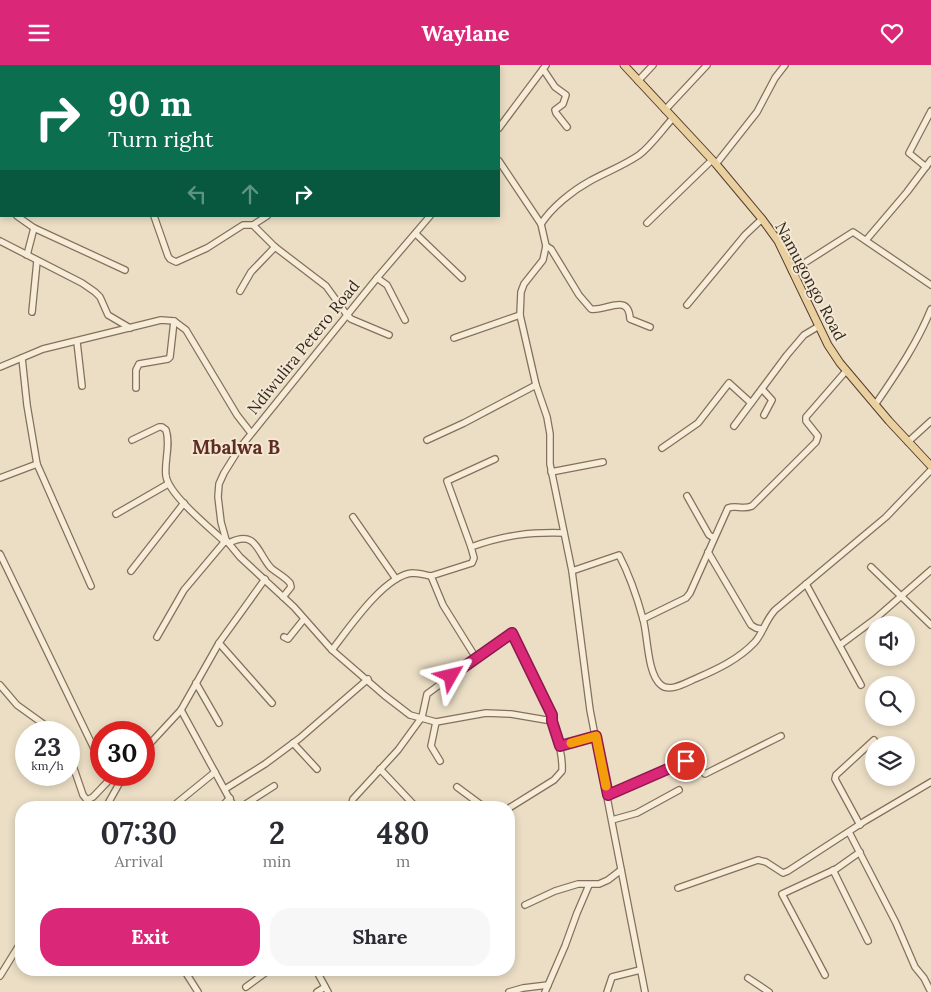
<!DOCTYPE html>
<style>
:root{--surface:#fff;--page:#f7f7f7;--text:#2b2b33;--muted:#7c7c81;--accent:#db2777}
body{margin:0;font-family:Lora,serif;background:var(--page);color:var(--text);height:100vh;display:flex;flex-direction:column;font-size:19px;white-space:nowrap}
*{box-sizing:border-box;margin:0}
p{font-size:16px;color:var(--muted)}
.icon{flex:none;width:28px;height:28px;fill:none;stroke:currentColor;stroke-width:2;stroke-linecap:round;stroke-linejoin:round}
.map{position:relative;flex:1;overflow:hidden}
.panel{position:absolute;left:15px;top:736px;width:500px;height:175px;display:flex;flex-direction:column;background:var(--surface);border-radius:20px;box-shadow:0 2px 8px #0003}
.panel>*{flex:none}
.top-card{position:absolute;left:0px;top:0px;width:500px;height:152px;box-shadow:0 2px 8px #0003;background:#0b6e4f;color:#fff;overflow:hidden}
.buttons{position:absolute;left:865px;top:551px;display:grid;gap:10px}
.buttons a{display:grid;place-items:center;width:50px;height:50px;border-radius:50%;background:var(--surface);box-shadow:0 2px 8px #0003;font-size:25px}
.speed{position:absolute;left:15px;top:656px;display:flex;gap:10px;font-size:25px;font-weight:700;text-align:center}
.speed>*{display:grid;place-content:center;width:65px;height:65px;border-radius:50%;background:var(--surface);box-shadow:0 2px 8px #0003;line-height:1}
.speed small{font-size:12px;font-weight:400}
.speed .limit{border:8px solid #d22;background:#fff;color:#111}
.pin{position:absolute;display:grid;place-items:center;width:42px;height:42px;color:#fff;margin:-21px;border:2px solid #fff;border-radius:50%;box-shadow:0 1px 5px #0007}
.me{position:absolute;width:55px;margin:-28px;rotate:53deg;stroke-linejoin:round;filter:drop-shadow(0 0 4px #0008)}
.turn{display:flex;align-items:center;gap:18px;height:105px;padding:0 25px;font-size:22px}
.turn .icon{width:65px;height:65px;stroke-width:2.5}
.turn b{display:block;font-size:35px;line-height:42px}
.lanes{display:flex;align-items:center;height:48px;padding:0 25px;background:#0003;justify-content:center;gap:25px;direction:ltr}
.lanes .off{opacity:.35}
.eta{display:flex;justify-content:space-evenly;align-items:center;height:85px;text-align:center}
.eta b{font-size:30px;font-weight:800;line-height:35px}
.primary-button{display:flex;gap:10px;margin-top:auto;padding:10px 25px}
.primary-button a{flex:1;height:58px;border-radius:20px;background:var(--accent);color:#fff;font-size:20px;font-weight:800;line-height:58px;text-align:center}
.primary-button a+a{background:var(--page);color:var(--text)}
header{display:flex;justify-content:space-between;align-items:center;height:65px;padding:0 25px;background:var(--accent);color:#fff;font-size:22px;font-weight:800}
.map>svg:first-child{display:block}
</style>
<header><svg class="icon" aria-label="menu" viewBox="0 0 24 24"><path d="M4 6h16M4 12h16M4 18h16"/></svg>Waylane<svg class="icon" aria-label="heart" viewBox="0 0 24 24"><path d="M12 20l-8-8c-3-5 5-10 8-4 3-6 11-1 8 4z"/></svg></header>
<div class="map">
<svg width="931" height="927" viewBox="0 0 931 927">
<rect width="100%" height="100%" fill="#ebdec5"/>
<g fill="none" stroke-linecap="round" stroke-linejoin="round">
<!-- minor casing -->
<g stroke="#84705c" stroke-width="8">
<g id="minor">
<path d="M196,0V1"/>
<path d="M282,0L283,1"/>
<path d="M405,0L406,1"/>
<path d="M49,1L50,0"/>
<path d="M427,1L428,0"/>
<path d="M543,4L555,22L566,30L563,39L555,45L556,48L567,62"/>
<path d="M638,16L653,0"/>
<path d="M665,45L707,0"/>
<path d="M499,63L546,0"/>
<path d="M0,67L1,65"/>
<path d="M499,96L541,159"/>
<path d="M716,99L757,47L775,13L785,0"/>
<path d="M926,102L909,88L931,46"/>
<path d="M17,151L34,163L125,205"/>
<path d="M154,151L168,191L170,194L176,197L207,183L243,160H253L275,182L326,221L347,250L351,254L389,270"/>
<path d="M430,151L377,213L239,384L224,408L219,419L218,432L221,457L226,475L240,492L294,542L332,585L384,630L410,650L436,657L486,648L511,649L552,656C557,673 563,689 562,706L554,715L509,743"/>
<path d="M647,158L712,95"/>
<path d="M253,160L267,151"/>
<path d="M416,169L462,213"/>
<path d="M867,174L907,127L931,95"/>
<path d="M0,176L82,218L95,227L100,232L108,250L130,263"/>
<path d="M546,181L551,184L579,230L591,244C605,247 629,227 630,254L650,262"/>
<path d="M27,190L34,163"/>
<path d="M792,206L853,167L931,220"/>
<path d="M377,213L387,220L405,255"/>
<path d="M240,226L251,207L275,182"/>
<path d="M687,240L745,170L762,154"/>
<path d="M32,247L37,196"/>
<path d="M454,273L520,250"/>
<path d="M77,277L82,321"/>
<path d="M22,293L27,340L37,399L91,521"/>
<path d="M0,302L43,284L161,255L174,256L186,265L237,350L251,368"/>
<path d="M136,323V305L139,299L168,294L170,292L174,256"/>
<path d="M762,324L772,335L764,350"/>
<path d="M875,340C896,309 917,279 931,244"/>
<path d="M734,361L787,290L804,270L819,261"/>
<path d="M132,375L159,362H162L166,365C171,380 164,396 166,411C169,430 210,463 225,477"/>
<path d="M427,375L464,358L536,320"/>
<path d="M908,377L931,356"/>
<path d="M662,383L698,358L729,318L751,338"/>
<path d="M551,407L603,397"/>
<path d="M0,413L37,399"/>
<path d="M687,431L709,470L714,473"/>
<path d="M116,449L168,419"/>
<path d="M353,452L396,514"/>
<path d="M229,478C257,464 257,488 271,503C277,508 285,512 290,518L291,522L283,532"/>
<path d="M471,482L447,416L495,394"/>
<path d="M708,487L751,560L756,563L761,564"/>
<path d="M0,489L101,698"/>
<path d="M871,502L931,560"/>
<path d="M131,506L184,438"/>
<path d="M572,506L619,490C630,511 637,532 643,554C648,571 647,609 661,620C670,628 687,617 697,613C718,604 739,594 755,577C763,568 765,556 775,545L886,452L931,405"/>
<path d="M806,519L861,620"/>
<path d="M643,554L686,533L690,528L728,443C736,440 743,445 752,441L816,377L818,371L806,356V352L846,306"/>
<path d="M157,572L184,525L226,475"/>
<path d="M284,572L288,574L304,554"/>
<path d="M219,578L272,638"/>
<path d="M840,580L875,554L931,505"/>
<path d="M332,585C349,563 384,511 412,508C419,508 425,510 431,511"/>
<path d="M476,593L512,569L552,650V656"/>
<path d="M196,618L219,658"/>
<path d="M0,620L17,640L56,668"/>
<path d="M181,645L234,742"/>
<path d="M436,657L431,681L440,696"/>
<path d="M293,678L317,704"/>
<path d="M560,681L596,671"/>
<path d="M144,685L181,645L219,578L265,514"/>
<path d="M69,689L83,730L87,735L93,732L114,710"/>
<path d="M380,704L414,740"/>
<path d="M457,722L484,742"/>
<path d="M225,724L265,699L300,673L368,614"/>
<path d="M608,730L686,696L691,697L705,709L781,671"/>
<path d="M106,742L124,710"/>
<path d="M172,742L215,707"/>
<path d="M221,742L230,733"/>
<path d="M241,742L274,721"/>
<path d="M354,742L352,738L353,734L398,685L422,652L427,629L476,593L443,540L431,511L472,498L474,493L471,482C505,470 529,467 564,468"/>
<path d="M612,755L637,748L679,725"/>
<path d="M860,760L835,714L836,710L874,675"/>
<path d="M849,767L896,858L915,902L924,913L931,927"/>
<path d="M833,805L868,876"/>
<path d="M678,823L758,795L766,797L783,808L788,806L865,756L931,717"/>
<path d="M525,840L555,826L578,819H599L608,815L621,805"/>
<path d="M184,905L198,927"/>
<path d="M316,905L328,927"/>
<path d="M825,910L782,829L836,804L860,787"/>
<path d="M0,911L21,877"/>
<path d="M748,913L769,927"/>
<path d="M246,922L269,905"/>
<path d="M317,927L325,922"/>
<path d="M509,927L523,923L548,920"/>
<path d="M545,927L565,881L577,848L589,820"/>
<path d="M607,927L612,912L640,905"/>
<path d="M645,927L590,645L572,506L550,399V369L547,352L536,320L520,250L521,227L524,219L543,195L546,181L541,159C552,142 572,126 590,116C606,107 623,101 639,90C651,81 662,65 673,53"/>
</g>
</g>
<!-- major casing -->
<g stroke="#523e30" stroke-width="9">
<path id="major" d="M624,0L716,99L762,154L778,176L828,280L840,298L889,356L931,401"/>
</g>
<!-- minor -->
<use href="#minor" stroke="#f6ecd7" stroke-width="5.5"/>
<!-- major -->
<use href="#major" stroke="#ebd09f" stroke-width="7"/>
</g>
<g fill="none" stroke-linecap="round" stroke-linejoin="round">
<!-- route casing -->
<g stroke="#8e194d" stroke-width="12">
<path id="route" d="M451,611L512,568L552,650V656L560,681L596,671L608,730L686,696"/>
</g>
<!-- route -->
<use href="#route" stroke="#db2777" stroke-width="9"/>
<!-- slow -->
<path stroke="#f59e0b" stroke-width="9" d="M571,678L596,671L606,721"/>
</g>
<g text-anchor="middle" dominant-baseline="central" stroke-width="4" stroke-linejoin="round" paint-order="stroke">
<!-- street labels -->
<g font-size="16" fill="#35291f" stroke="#f3e8d4">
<text transform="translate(811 216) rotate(62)">Namugongo Road</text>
<text transform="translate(303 282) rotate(-51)">Ndiwulira Petero Road</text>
</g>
<!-- quarter labels -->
<g font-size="19" font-weight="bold" fill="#5f2c22" stroke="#f3e8d4">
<text x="236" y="382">Mbalwa B</text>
</g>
</g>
</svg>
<div class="buttons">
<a><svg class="icon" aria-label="sound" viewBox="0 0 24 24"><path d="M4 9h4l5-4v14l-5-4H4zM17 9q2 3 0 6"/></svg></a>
<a><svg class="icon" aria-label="search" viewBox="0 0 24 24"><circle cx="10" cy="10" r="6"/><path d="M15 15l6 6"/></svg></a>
<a><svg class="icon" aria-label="layers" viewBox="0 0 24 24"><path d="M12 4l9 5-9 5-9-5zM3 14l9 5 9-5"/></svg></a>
</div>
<div class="speed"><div>23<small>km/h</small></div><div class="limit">30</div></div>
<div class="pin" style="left:686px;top:696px;background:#d93025"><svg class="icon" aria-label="arrive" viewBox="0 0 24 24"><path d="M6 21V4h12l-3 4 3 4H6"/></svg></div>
<svg class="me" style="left:451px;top:611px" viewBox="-20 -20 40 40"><path d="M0-17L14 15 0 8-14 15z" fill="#db2777" stroke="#fff" stroke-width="4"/></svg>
<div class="top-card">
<div class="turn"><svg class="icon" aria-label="right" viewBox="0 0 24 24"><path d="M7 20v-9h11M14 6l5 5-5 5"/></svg><div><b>90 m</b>Turn right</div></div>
<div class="lanes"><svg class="icon off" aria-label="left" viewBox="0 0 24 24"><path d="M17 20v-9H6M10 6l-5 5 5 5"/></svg><svg class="icon off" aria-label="ahead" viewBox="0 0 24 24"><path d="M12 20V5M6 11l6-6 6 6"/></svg><svg class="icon" aria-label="right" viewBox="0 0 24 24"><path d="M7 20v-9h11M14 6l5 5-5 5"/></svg></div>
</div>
<section class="panel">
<div class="eta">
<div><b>07:30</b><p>Arrival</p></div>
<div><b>2</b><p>min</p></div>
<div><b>480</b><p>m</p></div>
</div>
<div class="primary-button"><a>Exit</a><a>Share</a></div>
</section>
</div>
